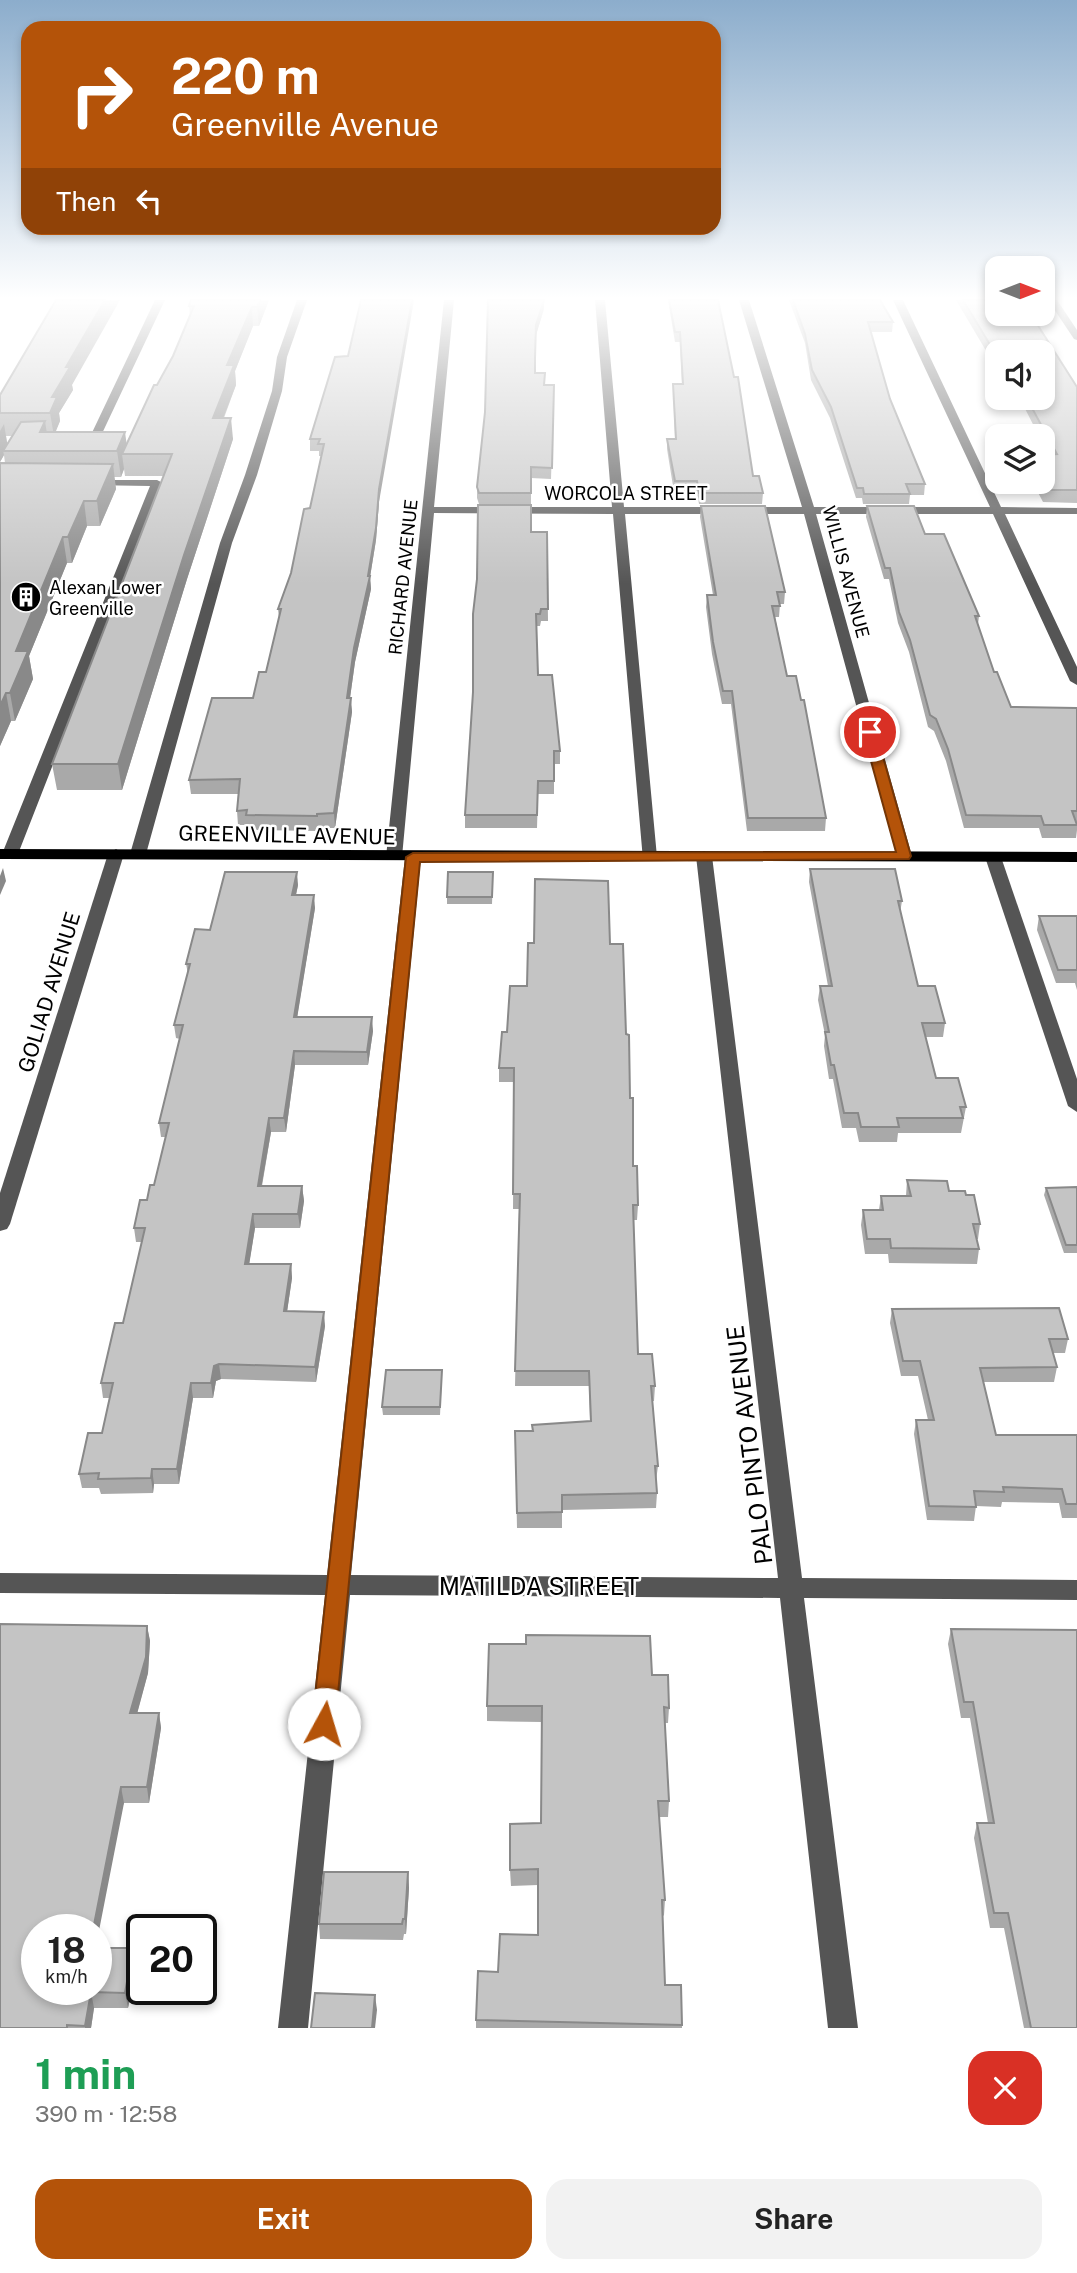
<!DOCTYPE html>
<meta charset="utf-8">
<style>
:root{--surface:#fff;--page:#f2f2f2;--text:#222;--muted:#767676;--accent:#b45309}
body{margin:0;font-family:"Public Sans",sans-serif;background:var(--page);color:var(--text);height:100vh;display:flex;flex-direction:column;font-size:26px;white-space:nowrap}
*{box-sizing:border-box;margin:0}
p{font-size:23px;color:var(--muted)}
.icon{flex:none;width:38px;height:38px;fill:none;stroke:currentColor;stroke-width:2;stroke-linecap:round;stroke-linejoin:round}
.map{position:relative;height:2028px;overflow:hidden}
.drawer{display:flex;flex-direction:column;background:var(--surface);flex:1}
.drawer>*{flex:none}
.banner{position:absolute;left:21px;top:21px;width:700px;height:214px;border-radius:21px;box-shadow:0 4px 10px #0003;background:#b45309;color:#fff;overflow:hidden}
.needle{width:46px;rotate:90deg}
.tools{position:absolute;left:985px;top:256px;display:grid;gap:14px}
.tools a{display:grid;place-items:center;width:70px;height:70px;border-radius:14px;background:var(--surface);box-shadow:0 4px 10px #0003;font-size:35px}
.speed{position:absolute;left:21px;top:1914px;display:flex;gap:14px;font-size:35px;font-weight:700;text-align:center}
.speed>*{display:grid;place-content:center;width:91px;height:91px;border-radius:50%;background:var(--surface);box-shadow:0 4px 10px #0003;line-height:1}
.speed small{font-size:18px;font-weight:400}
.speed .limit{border:4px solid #111;border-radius:10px;background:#fff;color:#111}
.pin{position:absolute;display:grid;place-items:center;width:60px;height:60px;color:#fff;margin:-30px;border:4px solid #fff;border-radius:50%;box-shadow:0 2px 7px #0007}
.me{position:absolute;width:77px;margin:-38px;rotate:6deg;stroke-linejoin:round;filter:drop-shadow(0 0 5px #0008)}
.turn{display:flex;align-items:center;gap:24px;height:147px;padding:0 35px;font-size:32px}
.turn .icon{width:91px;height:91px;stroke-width:2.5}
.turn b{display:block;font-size:49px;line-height:60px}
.then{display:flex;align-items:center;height:66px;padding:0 35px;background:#0003;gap:14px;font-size:26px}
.round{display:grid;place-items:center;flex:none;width:74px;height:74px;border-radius:21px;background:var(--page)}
.headline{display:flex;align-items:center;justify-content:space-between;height:119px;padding:0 35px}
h1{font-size:42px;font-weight:700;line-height:52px;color:#1e9e55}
.action{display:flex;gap:14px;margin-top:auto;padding:14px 35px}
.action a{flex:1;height:80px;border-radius:21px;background:var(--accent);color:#fff;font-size:28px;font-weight:700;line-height:80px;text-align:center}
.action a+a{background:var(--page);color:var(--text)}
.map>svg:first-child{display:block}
</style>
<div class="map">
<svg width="1077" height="2028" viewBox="0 0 1077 2028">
<rect width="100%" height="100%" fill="#fff"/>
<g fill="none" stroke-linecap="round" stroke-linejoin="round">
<!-- minor -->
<g fill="#555" fill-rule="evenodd">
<path d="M155,300H165L98,442L93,445L76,444V440L89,439Z"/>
<path d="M297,300H307L287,357L282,391L257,475L232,543L146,854L144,857H132L130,854L220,543L245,475L272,391L277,357Z"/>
<path d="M444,300H454L434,507H612L595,300H605L624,507H802L739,300H749L814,507H990L893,300H903L1001,507L1077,508V514H1005L1077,667V685L1070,681L993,514H816L912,856L910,859H898L804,514H625L657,857L655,860H643L613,514L434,513L402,857L400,860H388L386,857Z"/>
<path d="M1048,300H1057L1077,330V340L1074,339Z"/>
<path d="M91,480H157L163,483L18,854L10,859L2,854L150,486L87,485V481Z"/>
<path d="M116,849L124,854L10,1224L7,1229L0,1231V1193L108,854Z"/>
<path d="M704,851L712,856L802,1578L1077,1580V1600L804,1598L858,2028H828L780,1598L350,1595L308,2028H278L325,1595L0,1593V1573L327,1575L405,857L413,852L421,857L351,1575L778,1578L696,856Z"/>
<path d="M993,852L1001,857L1077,1079V1112L1068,1106L985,857Z"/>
</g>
<!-- major -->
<path fill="#000" fill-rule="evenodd" d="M0,849L1077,852V862L0,859Z"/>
</g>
<!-- wall -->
<g fill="#a9a9a9" fill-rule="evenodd">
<path d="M269,300L259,326H253L235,371L236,385L224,418L233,439L187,579L122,790H57L52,764L164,476H125L124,469L121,477H114L116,489L100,526H87L72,563H67L29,656L33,679L15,721H11L0,746L5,463L4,455L0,462V395L72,385L73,390L59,413L60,421L55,432L127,444L157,385L173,356L190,316L189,306ZM6,436H12L7,445Z"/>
<path d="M668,300H718L753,476L763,493L762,504H699L697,492H674L667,449V439H675L673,384H682L680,342H675Z"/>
<path d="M789,300H880L893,322L892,332H871L890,399L925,484L924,495H910L909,504H863L862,498H856L830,418L811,380L805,343Z"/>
<path d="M956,300H998L1077,387V503L1043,502L1032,481H1043L1049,454L1043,443V436H1039L1019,397H1043L998,352V371Z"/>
<path d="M544,309L536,335L535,373L544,385H554L551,479L531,478V504H479L477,498V487Z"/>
<path d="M335,357L379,502L376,540L370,577L371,589L355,662L350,698L352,712L335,828H318V831L248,830L247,825H238L237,811L238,794H191L189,780L253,698L266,672L279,618L278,609L291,573L310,508L321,456H319V451H310V439Z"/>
<path d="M701,506L785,592L784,604H780L779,617H775L787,676L826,818L825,831H747L731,704H722L712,654L706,607L707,595H713L700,517Z"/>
<path d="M867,506L925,534L979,616L978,624L994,672L1011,707L1077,708V830L1076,838H1042L1039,828H964L946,761L934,731L928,727L909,652L898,623L889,579H884L866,517Z"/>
<path d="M531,532H547L548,621H541L540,626H536L538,675L560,751V764H554V794H538L537,828H465V815Z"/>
<path d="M810,869L902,901L900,913L918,986L945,1023L943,1037H926L936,1078L966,1107L961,1133H898L897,1142H859L856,1128H842L833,1079H829L824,1046L825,1035L818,1000L820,986H828L809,882Z"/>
<path d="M493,872L492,904H447V897Z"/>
<path d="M298,885L296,895L315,908L297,1017L373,1031L368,1065H295L286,1132H271L262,1186H302L304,1201L300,1228H255L249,1264H291L292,1278L287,1311L325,1326L316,1382L221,1379L216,1381L213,1398H193L179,1484H154L153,1493L101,1494L99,1488H82L79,1474L102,1433L110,1398H103L101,1383L123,1323L142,1242H136L134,1228L154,1185L166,1137H161L159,1123L180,1039L176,1038L174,1025L188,974L186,964L210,930Z"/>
<path d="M1039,916H1077V990L1075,983H1056L1037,930Z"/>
<path d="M610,944L626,1034L633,1166L638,1205L637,1220H633L638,1354L655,1386L654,1401H652L658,1466L656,1481L657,1493L656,1508L562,1510V1528H517L515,1431H532V1425L590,1421L589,1386H515L519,1209H513L514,1082H499V1068L507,1032L527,986Z"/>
<path d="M907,1180L966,1195L980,1224L978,1239H976L979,1249L977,1264L889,1263L888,1254H865L861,1225L863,1210H879L881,1196H906Z"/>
<path d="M1077,1187V1253H1064L1044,1195L1046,1188Z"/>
<path d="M892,1309L1068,1339L1065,1353H1053L1057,1367L1054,1382H983L996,1435H1077V1518H1062L1059,1503L1002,1502L1001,1507L976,1506L974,1521L927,1520L914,1434L916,1420H928L918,1376H901L890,1323Z"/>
<path d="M442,1377L440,1415H383L382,1407Z"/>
<path d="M147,1626L150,1641L148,1673L137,1713H159L161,1728L149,1803H124L37,1990L133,1948L137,1964L128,2008H94L91,2028H0Z"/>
<path d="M951,1629L1077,2028H1024L1004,1928H990L974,1838L977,1823H988L970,1718H961L948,1644Z"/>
<path d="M652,1675L669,1708L668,1723H665L669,1801L668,1817H659L665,1900L664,1915L663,1916L665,1985H681L682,2028H476V2020L498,1972L538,1935V1885L511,1886L510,1870L541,1823L542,1722L487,1721V1706Z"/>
<path d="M408,1872L409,1888L406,1934H404L403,1940L320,1939L319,1924Z"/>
</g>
<!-- shaded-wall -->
<g fill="#898989">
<path d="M105,300H120L72,385L73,390L59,413L60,421L54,436L50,413L52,397L66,367Z"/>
<path d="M260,300H269L259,326L257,307Z"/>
<path d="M412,300H414L379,502L376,540L370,577L371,589L355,662L348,712L347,698L379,489Z"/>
<path d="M544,300V309L536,335V325Z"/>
<path d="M252,307L253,326L235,371L236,385L215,439L213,418L227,365Z"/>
<path d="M231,418L233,439L187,579L122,790L118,764L184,555Z"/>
<path d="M45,421L49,447L40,432Z"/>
<path d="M4,424L8,448L3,451L4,455L0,462V431Z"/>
<path d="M125,432L128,454H122L124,469L121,477L117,451Z"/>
<path d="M113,464L116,489L100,526L97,501Z"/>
<path d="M84,501L87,526L72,563L68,537Z"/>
<path d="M63,537L67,563L29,656L33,679L15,721L10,693L16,651Z"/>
<path d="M6,693L11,721L0,746V706Z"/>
<path d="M351,698L352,712L335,828L334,813Z"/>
<path d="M3,868L6,881L0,895V876Z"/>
<path d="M297,872L298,885L293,908L292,895Z"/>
<path d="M314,895L315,908L295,1031L294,1017Z"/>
<path d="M372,1017L373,1031L368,1065L367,1052Z"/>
<path d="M294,1051L295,1065L286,1132L284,1118Z"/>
<path d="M269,1118L271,1132L259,1200L258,1186Z"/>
<path d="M302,1186L304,1201L300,1228L298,1214Z"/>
<path d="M253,1214L255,1228L247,1278L245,1264Z"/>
<path d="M291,1264L292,1278L285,1326L284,1311Z"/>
<path d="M324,1312L325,1326L316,1382L315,1367Z"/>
<path d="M219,1364L221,1379L216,1381L213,1398L211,1383L214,1366Z"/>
<path d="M191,1383L193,1398L179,1484L177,1469Z"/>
<path d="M152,1469L154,1484L153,1493L151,1478Z"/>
<path d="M147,1626L150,1641L148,1673L133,1729L130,1713Z"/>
<path d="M159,1713L161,1728L149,1803L147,1787Z"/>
<path d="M121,1787L124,1803L96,1946V1930H93Z"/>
<path d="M408,1872L409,1888L406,1934L405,1919Z"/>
<path d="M133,1948L137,1964L128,2008L125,1993Z"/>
<path d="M91,1992L94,2008L91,2028H85V2026Z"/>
<path d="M375,1995L377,2010L375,2028H372Z"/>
</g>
<!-- building -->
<g fill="#c4c4c4" stroke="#898989" stroke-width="2">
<path d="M56,300H105L66,367H70L52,397H57L50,413H0V395Z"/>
<path d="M191,300H260L257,307H252L227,365H234L213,418H231L184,555L118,764H52L172,454H122L154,385H157L173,356L194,306H189Z"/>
<path d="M361,300H412L379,489L376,528L368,576H370L354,648L347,698H351L334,813L317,814V816L246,815L247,810L237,811L240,779L189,780L212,698H253L259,672H266L281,609H278L291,573L304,509L310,508L324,444H318L320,439H310L335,357L348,356Z"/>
<path d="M488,300H544L536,325L535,358V373H545L544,385H554L552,468L531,467V493H479L477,487L485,412Z"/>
<path d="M669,300H718L734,377H738L753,476H759L763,493H699L697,481H675L667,439H676L673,384H683L680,332H675Z"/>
<path d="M793,300H880L893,322H868L890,399L925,484H906L910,494H864L863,488H857L831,407L812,370L805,334Z"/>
<path d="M963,300H998V313H1030L1077,387V490H1045L1040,481H1043V455L1057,454L1026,397H1043V352H998V358Z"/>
<path d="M45,421L40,432H125L117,451H3L21,422Z"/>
<path d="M0,463L113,464L97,501H84L68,537H63L16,651H28L10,693H6L0,706Z"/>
<path d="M478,505H531V532H547L548,609H541L540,614H536L538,675H552L560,751H554V781H538L537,815H465L473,692V614L477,579Z"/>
<path d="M701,506H765L785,592H777L780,606H772L787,676H796L801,700H804L826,818H748L732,691H723L713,642L707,595H716Z"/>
<path d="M867,506H914L925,534H944L979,616H975L994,672H997L1011,707L1077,708V811H1072L1077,825H1044L1041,816L966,815L948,749L936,719L930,715L910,640L899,612L890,568H885Z"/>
<path d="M810,869H895L902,901H898L918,986H935L945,1023H922L936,1078H958L966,1107H960L963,1118H897L899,1127H861L858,1113H844L834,1065H831L825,1032H829L820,986H832Z"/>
<path d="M225,872H297L292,895H314L294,1017H372L367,1052L294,1051L284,1118H269L258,1186H302L298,1214H253L245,1264H291L284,1311L324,1312L315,1367L219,1364L214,1366L211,1383H191L177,1469H152L151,1478L98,1479L99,1473L79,1474L88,1433H102L113,1383H101L115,1323H123L145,1228H134L140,1200H147L150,1185H154L169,1123H159L183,1025H174L190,964H186L195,929L210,930Z"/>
<path d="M448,872H493L492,897H447Z"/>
<path d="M535,879L608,881L610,944H623L626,1034L629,1035L630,1098H633V1166H637L638,1205H633L638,1354H652L655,1386H651L658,1466H655L657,1493L562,1495V1512L517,1513L515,1431H533L532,1425L591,1421L589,1371H515L520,1194H513L514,1068H499L502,1032H507L510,986H527L528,943H534Z"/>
<path d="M1039,916H1077V970H1058Z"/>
<path d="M907,1180L947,1181L949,1191H965L966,1195H974L980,1224H973L979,1249L891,1248L890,1239H867L863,1210H883L881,1196H911Z"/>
<path d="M1077,1187V1245H1066L1046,1188Z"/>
<path d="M1059,1308L1068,1339H1049L1057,1367L980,1368L996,1435H1077V1504H1066L1062,1489L1003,1487L1004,1492L974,1491L976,1507L929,1506L916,1420H934L920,1361H903L892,1309Z"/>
<path d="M386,1370H442L440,1407H382Z"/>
<path d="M0,1624L147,1626L146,1657L130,1713H159L147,1787H121L93,1930H37V1990H96V1948H133L125,1993L91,1992L85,2026L67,2025V2028H0Z"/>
<path d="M951,1629L1077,1630V2028H1031L1008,1913H994L977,1823H994L973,1702H964Z"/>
<path d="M526,1635L650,1636L652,1675H668L669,1708L664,1707L669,1801H658L665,1900H662L665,1985H681L682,2025L476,2020L478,1971L498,1972L500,1934L538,1935V1869L510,1870V1824L541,1823L542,1706H487L489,1644H526Z"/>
<path d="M324,1872H408L405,1919H403L402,1924H319Z"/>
<path d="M315,1993L375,1995L372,2028H311Z"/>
</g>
<!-- sky -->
<linearGradient id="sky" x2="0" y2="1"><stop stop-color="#8cadcc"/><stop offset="0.51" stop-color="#fff"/><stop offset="1" stop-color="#fff" stop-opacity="0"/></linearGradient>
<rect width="1077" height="584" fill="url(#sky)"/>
<!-- route -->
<path fill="#b45309" stroke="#753606" stroke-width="2" d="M870,728L876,732L911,856L909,859L420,862L335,1724L332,1731L324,1734L315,1731L312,1724L406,857L413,853L896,852L863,732Z"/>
<!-- icons -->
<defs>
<g id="building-disc" transform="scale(1.575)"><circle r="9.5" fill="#000" stroke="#fff"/><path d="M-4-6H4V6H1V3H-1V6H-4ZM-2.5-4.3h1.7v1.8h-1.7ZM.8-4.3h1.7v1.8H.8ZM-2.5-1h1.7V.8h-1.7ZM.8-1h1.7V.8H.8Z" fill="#fff"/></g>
</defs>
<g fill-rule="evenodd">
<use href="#building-disc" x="26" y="597"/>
</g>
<g text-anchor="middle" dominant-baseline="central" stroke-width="5" stroke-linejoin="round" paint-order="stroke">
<!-- far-street labels -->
<g font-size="18" fill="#000" stroke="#fff">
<text x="626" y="493">WORCOLA STREET</text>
<text transform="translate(846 572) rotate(75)">WILLIS AVENUE</text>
<text transform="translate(403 577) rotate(-84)">RICHARD AVENUE</text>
</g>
<!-- far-poi labels -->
<g font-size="18" fill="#000" stroke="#fff" text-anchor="start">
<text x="49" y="587">Alexan Lower<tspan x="49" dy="21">Greenville</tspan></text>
</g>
<!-- street labels -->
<g font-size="21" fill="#000" stroke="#fff">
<text transform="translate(287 835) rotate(1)">GREENVILLE AVENUE</text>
<text transform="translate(49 992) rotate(-73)">GOLIAD AVENUE</text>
</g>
<!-- near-street labels -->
<g font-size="24" fill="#000" stroke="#fff">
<text transform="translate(749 1445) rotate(-97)">PALO PINTO AVENUE</text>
<text x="539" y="1586">MATILDA STREET</text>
</g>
</g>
</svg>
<div class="tools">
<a><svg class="needle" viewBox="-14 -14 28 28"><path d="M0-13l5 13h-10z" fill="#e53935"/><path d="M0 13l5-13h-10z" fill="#767676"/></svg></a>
<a><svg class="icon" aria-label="sound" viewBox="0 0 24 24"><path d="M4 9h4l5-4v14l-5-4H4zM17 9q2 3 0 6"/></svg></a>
<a><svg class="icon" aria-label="layers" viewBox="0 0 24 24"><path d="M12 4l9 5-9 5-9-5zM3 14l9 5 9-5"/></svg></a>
</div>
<div class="speed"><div>18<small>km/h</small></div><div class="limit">20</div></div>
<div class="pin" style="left:870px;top:732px;background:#d93025"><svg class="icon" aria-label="arrive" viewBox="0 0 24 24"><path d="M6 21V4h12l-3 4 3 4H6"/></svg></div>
<svg class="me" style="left:324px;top:1724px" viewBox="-20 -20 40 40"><circle r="19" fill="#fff"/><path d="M0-13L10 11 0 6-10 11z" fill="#b45309"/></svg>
<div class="banner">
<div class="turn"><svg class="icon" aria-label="right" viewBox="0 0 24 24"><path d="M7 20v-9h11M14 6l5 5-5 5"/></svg><div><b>220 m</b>Greenville Avenue</div></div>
<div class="then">Then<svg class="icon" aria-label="left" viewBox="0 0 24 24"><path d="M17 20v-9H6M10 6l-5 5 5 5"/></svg></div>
</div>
</div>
<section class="drawer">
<div class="headline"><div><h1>1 min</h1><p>390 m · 12:58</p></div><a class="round" style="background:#d93025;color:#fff"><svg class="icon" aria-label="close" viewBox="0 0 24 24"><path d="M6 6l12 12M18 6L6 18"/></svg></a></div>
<div class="action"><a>Exit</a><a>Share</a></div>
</section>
